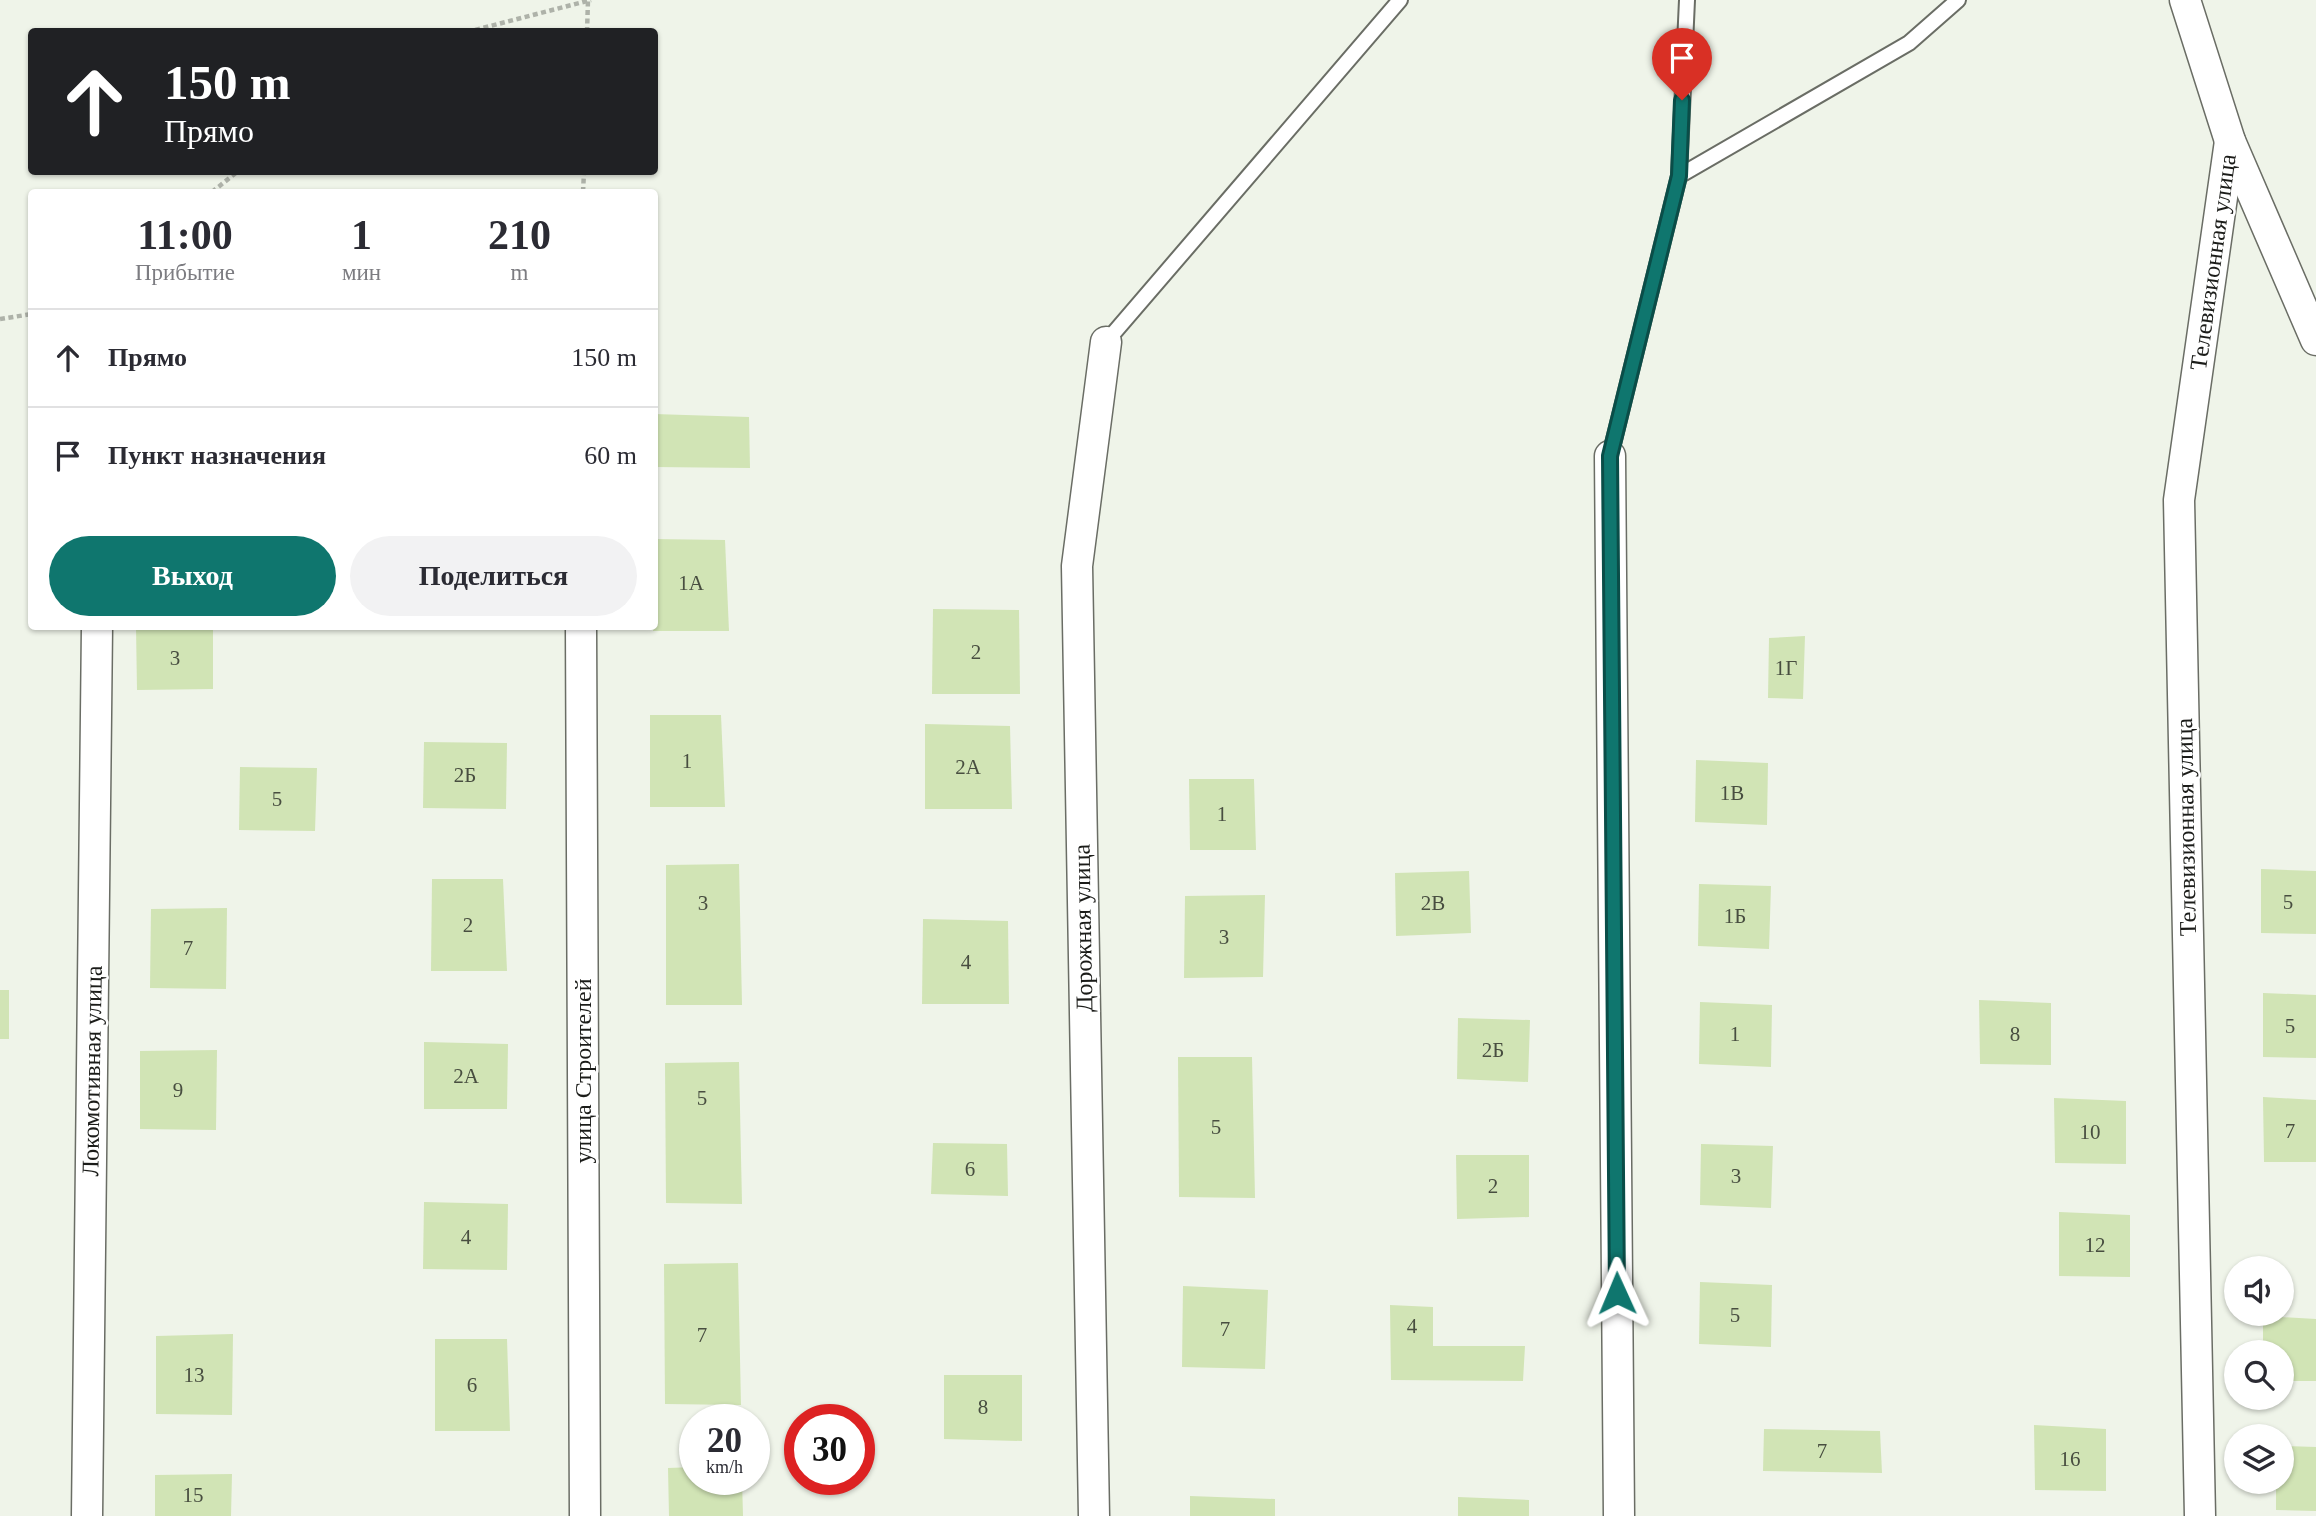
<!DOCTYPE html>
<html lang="ru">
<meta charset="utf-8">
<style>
:root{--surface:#fff;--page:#f2f2f3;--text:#2b2b33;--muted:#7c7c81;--line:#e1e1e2;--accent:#0f766e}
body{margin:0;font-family:"Times New Roman",serif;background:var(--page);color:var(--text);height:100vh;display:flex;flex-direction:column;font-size:26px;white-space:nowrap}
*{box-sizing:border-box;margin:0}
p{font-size:23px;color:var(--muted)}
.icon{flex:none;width:38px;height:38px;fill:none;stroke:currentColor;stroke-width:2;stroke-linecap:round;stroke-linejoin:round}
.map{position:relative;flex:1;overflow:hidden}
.details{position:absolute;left:28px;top:189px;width:630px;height:441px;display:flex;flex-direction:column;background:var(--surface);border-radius:7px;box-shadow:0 2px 5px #0004}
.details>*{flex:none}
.banner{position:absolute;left:28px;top:28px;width:630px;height:147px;border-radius:7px;box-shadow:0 2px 5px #0004;background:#202124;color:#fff;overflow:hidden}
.buttons{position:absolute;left:2224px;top:1256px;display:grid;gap:14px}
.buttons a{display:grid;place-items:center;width:70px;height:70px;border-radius:50%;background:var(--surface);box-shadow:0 2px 5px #0004;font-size:35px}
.speed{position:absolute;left:679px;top:1404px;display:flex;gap:14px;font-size:35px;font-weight:700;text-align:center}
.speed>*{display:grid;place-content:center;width:91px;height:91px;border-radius:50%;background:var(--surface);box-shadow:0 2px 5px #0004;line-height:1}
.speed small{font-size:18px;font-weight:400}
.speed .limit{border:10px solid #d22;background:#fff;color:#111}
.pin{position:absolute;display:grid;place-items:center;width:60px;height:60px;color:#fff;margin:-72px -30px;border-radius:50% 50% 50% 0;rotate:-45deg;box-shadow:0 0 7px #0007}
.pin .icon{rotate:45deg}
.me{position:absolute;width:77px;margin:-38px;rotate:359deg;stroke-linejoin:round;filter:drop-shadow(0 0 5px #0008)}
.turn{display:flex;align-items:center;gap:24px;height:147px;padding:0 21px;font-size:32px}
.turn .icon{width:91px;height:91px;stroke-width:2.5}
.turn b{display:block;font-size:49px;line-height:60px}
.eta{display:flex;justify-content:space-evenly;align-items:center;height:119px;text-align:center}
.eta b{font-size:42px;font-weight:800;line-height:49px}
.button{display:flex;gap:14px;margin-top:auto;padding:14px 21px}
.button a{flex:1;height:80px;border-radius:42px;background:var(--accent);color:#fff;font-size:28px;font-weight:800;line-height:80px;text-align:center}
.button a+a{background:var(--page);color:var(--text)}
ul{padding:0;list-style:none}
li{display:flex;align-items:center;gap:21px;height:98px;padding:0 21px;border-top:2px solid var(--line)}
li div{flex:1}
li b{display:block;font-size:26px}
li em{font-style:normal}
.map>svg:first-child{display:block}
</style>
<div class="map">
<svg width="2316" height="1516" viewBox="0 0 2316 1516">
<rect width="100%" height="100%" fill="#eff4e9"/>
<!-- building -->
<g fill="#d1e4b5">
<path d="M654,414L749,417L750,468L654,467Z"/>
<path d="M654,539L725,540L729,631H653Z"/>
<path d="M933,609L1019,610L1020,694H932Z"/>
<path d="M213,626V689L137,690L136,627Z"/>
<path d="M1805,636L1803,699L1768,698L1769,638Z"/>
<path d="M650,715H721L725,807H650Z"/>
<path d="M925,724L1010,726L1012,809H925Z"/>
<path d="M424,742L507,743L506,809L423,808Z"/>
<path d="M1696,760L1768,763L1767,825L1695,822Z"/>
<path d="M240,767L317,768L315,831L239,830Z"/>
<path d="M1189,779H1254L1256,850H1190Z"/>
<path d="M739,864L742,1005H666V865Z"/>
<path d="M2261,869L2316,871V934L2261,933Z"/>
<path d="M1469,871L1471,933L1396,936L1395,873Z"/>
<path d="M432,879H503L507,971H431Z"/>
<path d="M1699,884L1771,886L1769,949L1698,946Z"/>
<path d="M1265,895L1263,977L1184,978L1185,896Z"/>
<path d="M227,908L226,989L150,988L151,909Z"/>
<path d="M923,919L1008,921L1009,1004H922Z"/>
<rect x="0" y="990" width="9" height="49"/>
<path d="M2263,993L2316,995V1058L2263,1057Z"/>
<path d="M1979,1000L2051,1003V1065L1980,1064Z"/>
<path d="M1700,1002L1772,1005L1771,1067L1699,1064Z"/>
<path d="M1458,1018L1530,1020L1528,1082L1457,1079Z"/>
<path d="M424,1042L508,1044L507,1109H424Z"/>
<path d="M217,1050L216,1130L140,1129V1051Z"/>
<path d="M1178,1057H1252L1255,1198L1179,1197Z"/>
<path d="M739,1062L742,1204L666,1203L665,1063Z"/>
<path d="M2263,1097L2316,1100V1162H2264Z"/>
<path d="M2054,1098L2126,1101V1164L2055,1163Z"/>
<path d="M933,1143L1007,1144L1008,1196L931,1194Z"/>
<path d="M1701,1144L1773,1146L1771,1208L1700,1205Z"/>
<path d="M1456,1155H1529V1217L1457,1219Z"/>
<path d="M424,1202L508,1204L507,1270L423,1269Z"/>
<path d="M2059,1212L2130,1215V1277L2059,1276Z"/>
<path d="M738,1263L741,1405L665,1404L664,1264Z"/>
<path d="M1700,1282L1772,1285L1771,1347L1699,1344Z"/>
<path d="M1183,1286L1268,1290L1265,1369L1182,1367Z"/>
<path d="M1390,1305L1433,1307V1346H1525L1523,1381L1391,1380Z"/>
<path d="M2263,1316L2316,1319V1381H2282V1353H2263Z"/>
<path d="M233,1334L232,1415L156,1414V1336Z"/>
<path d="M435,1339H507L510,1431H435Z"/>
<path d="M944,1375H1022V1441L944,1439Z"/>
<path d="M2034,1425L2106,1429V1491L2035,1490Z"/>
<path d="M1764,1429L1880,1431L1882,1473L1763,1471Z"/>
<path d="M2282,1446L2316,1447V1511L2276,1510V1482H2282Z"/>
<path d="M695,1467V1479H742L743,1516H669L668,1468Z"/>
<path d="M232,1474L231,1516H155V1475Z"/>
<path d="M1190,1496L1275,1499V1516H1190Z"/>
<path d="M1458,1497L1529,1500V1516H1458Z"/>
</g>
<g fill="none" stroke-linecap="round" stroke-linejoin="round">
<!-- lane casing -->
<g stroke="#6a6d65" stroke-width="18">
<g id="lane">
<path d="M1679,176L1687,0"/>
<path d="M1106,342L1400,0"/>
<path d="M1610,456L1679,176L1909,43L1958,0"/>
</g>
</g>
<!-- street casing -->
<g stroke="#6a6d65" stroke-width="33">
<g id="street">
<path d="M2185,0L2230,141L2316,340"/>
<path d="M1610,456L1619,1516"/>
<path d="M581,626L585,1516"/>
<path d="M87,1516L97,626"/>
<path d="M1094,1516L1077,566L1106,342"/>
<path d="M2200,1516L2179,500L2230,141"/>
</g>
</g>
<!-- path -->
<g stroke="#aeb2a9" stroke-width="4.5" stroke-dasharray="5 3.5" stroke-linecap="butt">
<path d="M467,32L591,0"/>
<path d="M587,32L588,0"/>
<path d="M212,192L237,172"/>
<path d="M583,192L584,172"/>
<path d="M0,319L32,314"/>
</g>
<!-- lane -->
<use href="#lane" stroke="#fff" stroke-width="14"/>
<!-- street -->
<use href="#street" stroke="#fff" stroke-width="30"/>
</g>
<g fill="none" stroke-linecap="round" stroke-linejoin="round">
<!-- route casing -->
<g stroke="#0a4d48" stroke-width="18">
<path id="route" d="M1617,1293L1610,456L1679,176L1682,100"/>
</g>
<!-- route -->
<use href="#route" stroke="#0f766e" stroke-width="12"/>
</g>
<g text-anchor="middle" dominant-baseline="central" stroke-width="5" stroke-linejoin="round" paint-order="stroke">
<!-- number labels -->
<g font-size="21" fill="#484e40">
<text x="691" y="583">1А</text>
<text x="976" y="652">2</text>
<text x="175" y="658">3</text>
<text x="1786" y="668">1Г</text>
<text x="687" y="761">1</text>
<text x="968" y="767">2А</text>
<text x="465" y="775">2Б</text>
<text x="1732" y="793">1В</text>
<text x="277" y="799">5</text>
<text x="1222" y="814">1</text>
<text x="2288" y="902">5</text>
<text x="703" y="903">3</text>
<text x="1433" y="903">2В</text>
<text x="1735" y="916">1Б</text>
<text x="468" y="925">2</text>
<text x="1224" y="937">3</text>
<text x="188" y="948">7</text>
<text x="966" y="962">4</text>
<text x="2290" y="1026">5</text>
<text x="1735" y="1034">1</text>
<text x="2015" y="1034">8</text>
<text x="1493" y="1050">2Б</text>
<text x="466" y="1076">2А</text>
<text x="178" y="1090">9</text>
<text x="702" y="1098">5</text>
<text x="1216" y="1127">5</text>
<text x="2290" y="1131">7</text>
<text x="2090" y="1132">10</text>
<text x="970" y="1169">6</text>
<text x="1736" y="1176">3</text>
<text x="1493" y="1186">2</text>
<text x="466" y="1237">4</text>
<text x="2095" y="1245">12</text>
<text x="1735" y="1315">5</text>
<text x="1412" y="1326">4</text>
<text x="1225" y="1329">7</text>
<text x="702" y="1335">7</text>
<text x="194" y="1375">13</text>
<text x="472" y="1385">6</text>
<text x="983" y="1407">8</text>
<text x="1822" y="1451">7</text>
<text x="2070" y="1459">16</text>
<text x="193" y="1495">15</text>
</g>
<!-- street labels -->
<g font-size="24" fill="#1b1c19" stroke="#fff">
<text transform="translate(2213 262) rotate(-82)">Телевизионная улица</text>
<text transform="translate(2186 827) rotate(-91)">Телевизионная улица</text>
<text transform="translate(1083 928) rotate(-91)">Дорожная улица</text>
<text transform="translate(92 1071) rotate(-89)">Локомотивная улица</text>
<text transform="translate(583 1071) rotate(-90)">улица Строителей</text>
</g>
</g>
</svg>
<div class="buttons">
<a><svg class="icon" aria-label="sound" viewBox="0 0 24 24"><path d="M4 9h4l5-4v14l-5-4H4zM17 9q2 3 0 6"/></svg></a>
<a><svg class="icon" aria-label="search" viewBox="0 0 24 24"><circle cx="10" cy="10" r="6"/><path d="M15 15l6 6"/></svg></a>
<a><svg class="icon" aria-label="layers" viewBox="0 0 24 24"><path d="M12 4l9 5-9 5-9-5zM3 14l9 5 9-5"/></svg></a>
</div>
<div class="speed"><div>20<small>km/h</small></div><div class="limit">30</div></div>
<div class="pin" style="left:1682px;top:100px;background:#d93025"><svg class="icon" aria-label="arrive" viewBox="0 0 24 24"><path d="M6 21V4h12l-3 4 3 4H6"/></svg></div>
<svg class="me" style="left:1617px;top:1293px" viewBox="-20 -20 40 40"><path d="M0-17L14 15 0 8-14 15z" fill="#0f766e" stroke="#fff" stroke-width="4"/></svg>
<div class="banner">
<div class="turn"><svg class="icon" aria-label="ahead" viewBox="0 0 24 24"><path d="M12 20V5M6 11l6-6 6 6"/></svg><div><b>150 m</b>Прямо</div></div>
</div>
<section class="details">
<div class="eta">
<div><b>11:00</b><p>Прибытие</p></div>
<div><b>1</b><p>мин</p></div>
<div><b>210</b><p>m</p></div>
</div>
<ul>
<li><svg class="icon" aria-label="ahead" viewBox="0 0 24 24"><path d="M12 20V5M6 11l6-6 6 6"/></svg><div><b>Прямо</b></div><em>150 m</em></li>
<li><svg class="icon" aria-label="arrive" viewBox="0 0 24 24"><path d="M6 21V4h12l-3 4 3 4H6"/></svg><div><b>Пункт назначения</b></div><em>60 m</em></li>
</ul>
<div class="button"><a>Выход</a><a>Поделиться</a></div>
</section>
</div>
